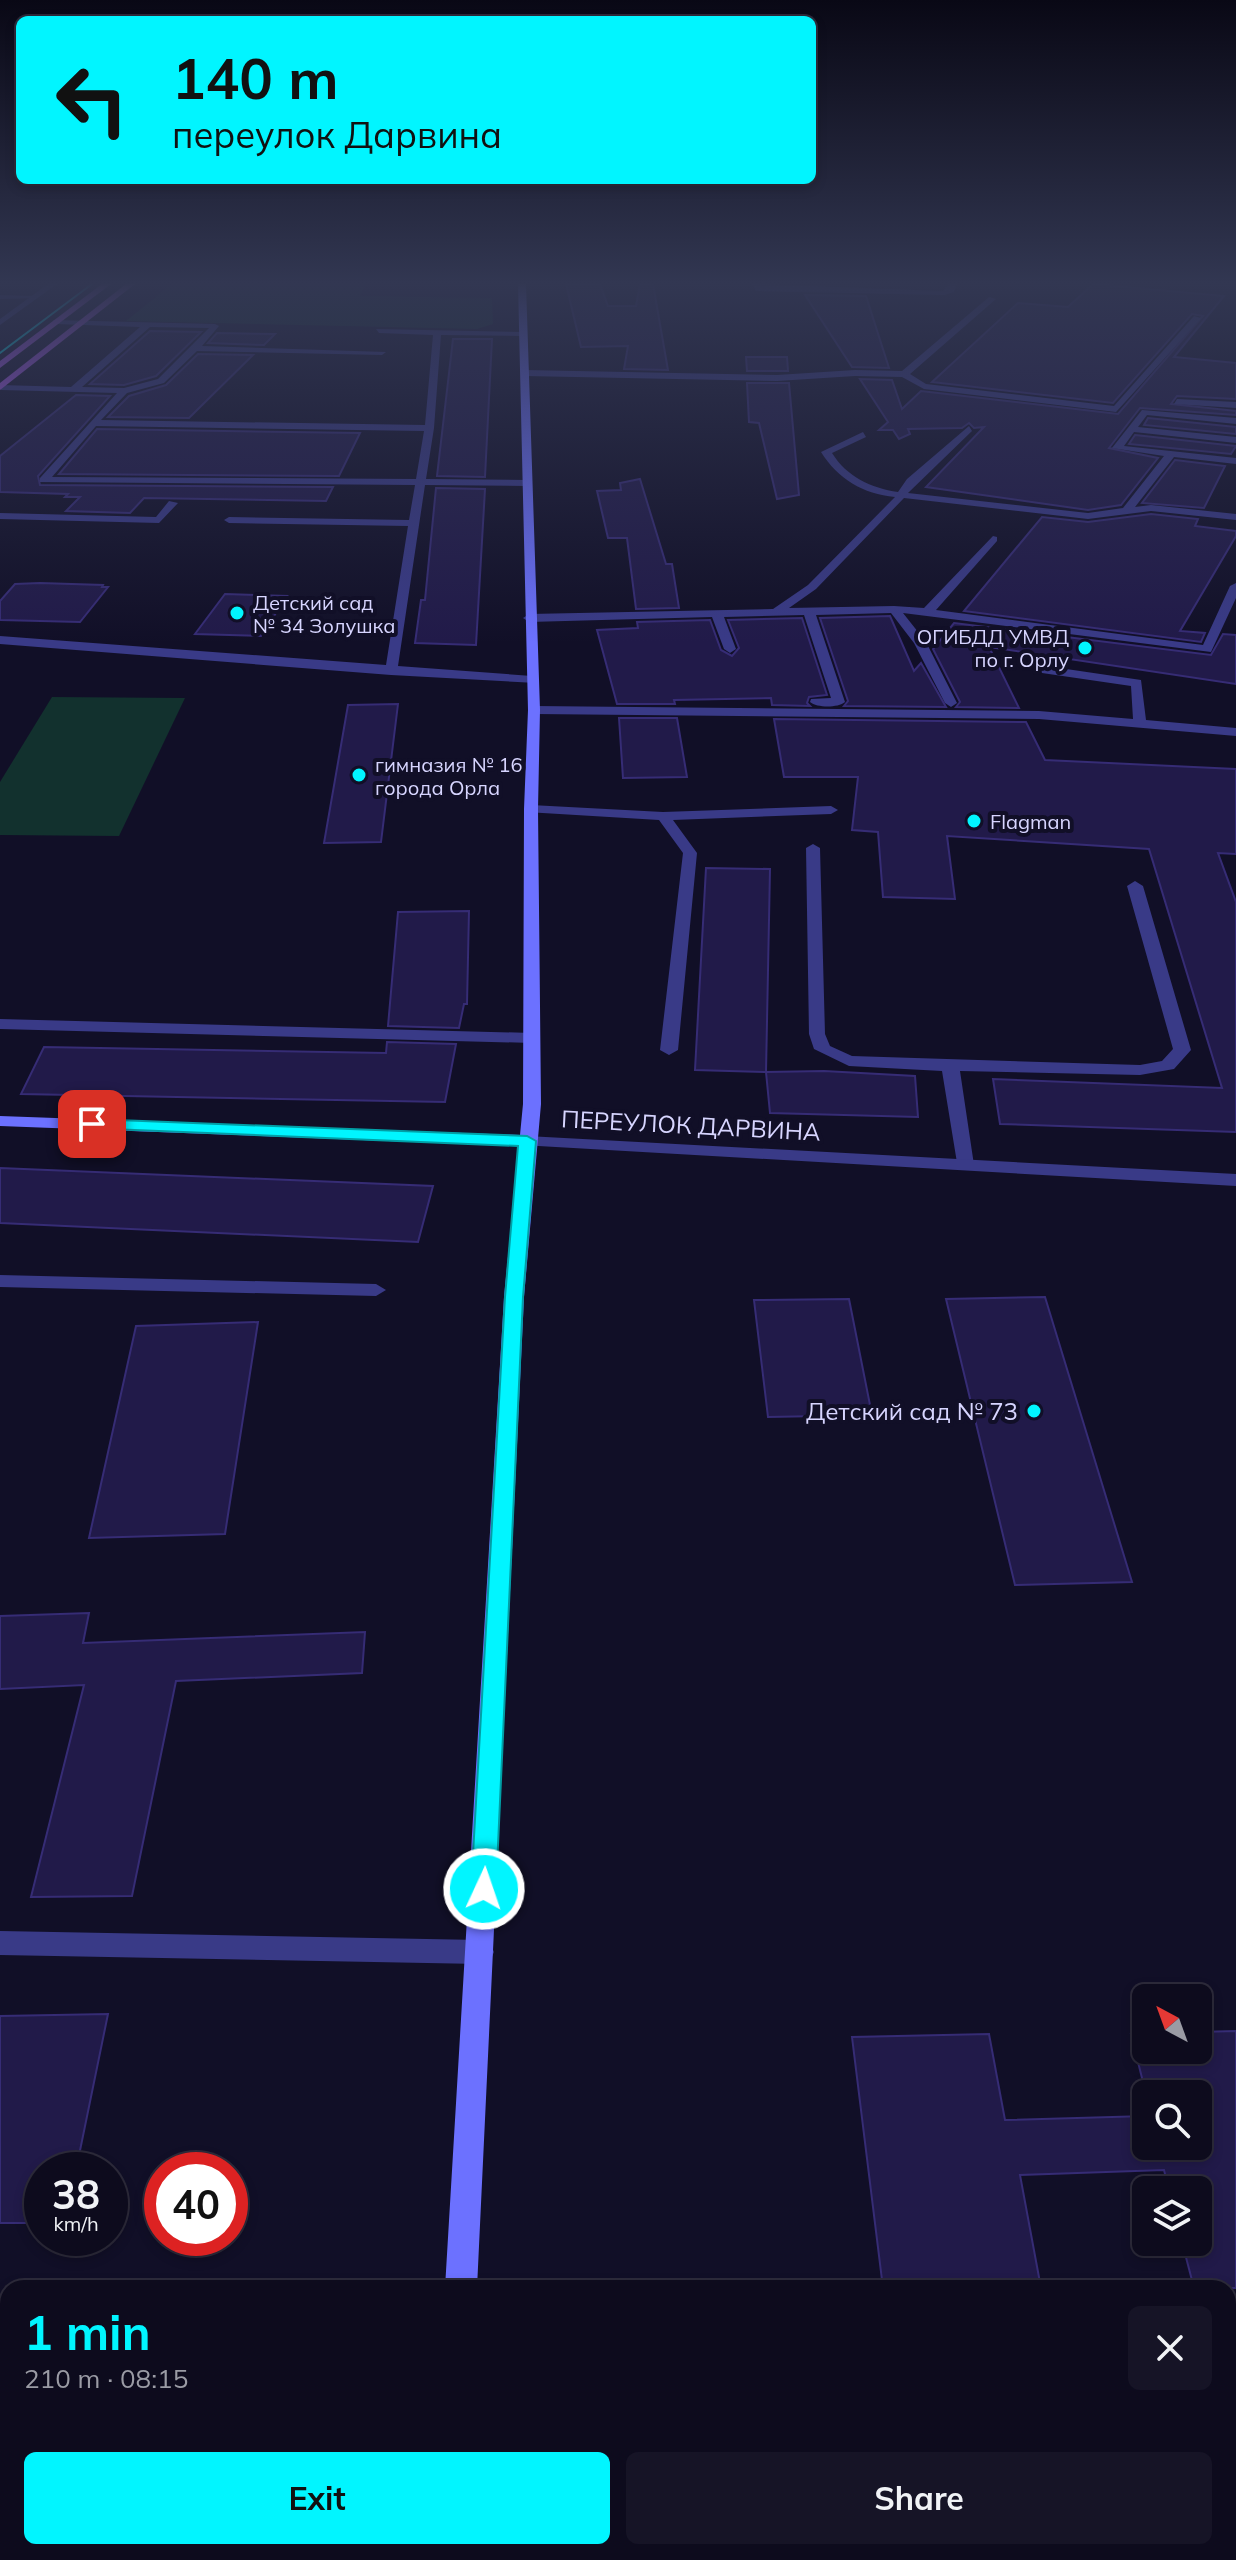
<!DOCTYPE html>
<meta charset="utf-8">
<style>
:root{--surface:#0d0b1d;--page:#161426;--text:#f1f3f6;--muted:#9a9ba4;--line:#2d2b3b;--accent:#01f5ff}
body{margin:0;font-family:Mulish,sans-serif;background:var(--page);color:var(--text);height:100vh;display:flex;flex-direction:column;font-size:30px;white-space:nowrap}
*{box-sizing:border-box;margin:0}
p{font-size:26px;color:var(--muted)}
.icon{flex:none;width:44px;height:44px;fill:none;stroke:currentColor;stroke-width:2;stroke-linecap:round;stroke-linejoin:round}
.map{position:relative;flex:1;overflow:hidden}
.sheet{position:absolute;left:0px;top:2280px;width:1236px;height:280px;display:flex;flex-direction:column;background:var(--surface);border-radius:24px 24px 0 0;box-shadow:0 4px 12px #0003,0 0 0 2px var(--line)}
.sheet>*{flex:none}
.guide{position:absolute;left:16px;top:16px;width:800px;height:168px;border-radius:12px;box-shadow:0 4px 12px #0003,0 0 0 2px var(--line);background:#01f5ff;color:#111;overflow:hidden}
.needle{width:52px;rotate:319deg}
.controls{position:absolute;left:1132px;top:1984px;display:grid;gap:16px}
.controls a{display:grid;place-items:center;width:80px;height:80px;border-radius:12px;background:var(--surface);box-shadow:0 4px 12px #0003,0 0 0 2px var(--line);font-size:40px}
.speed{position:absolute;left:24px;top:2152px;display:flex;gap:16px;font-size:40px;font-weight:700;text-align:center}
.speed>*{display:grid;place-content:center;width:104px;height:104px;border-radius:50%;background:var(--surface);box-shadow:0 4px 12px #0003,0 0 0 2px var(--line);line-height:1}
.speed small{font-size:20px;font-weight:400}
.speed .limit{border:12px solid #d22;background:#fff;color:#111}
.pin{position:absolute;display:grid;place-items:center;width:68px;height:68px;color:#fff;margin:-34px;border-radius:16px;box-shadow:0 4px 12px #0006}
.me{position:absolute;width:88px;margin:-44px;rotate:3deg;stroke-linejoin:round;filter:drop-shadow(0 0 6px #0008)}
.turn{display:flex;align-items:center;gap:28px;height:168px;padding:0 24px;font-size:36px}
.turn .icon{width:104px;height:104px;stroke-width:2.5}
.turn b{display:block;font-size:56px;line-height:68px}
.round{display:grid;place-items:center;flex:none;width:84px;height:84px;border-radius:12px;background:var(--page)}
.headline{display:flex;align-items:center;justify-content:space-between;height:136px;padding:0 24px}
h1{font-size:48px;font-weight:700;line-height:60px;color:var(--accent)}
.action{display:flex;gap:16px;margin-top:auto;padding:16px 24px}
.action a{flex:1;height:92px;border-radius:12px;background:var(--accent);color:#111;font-size:32px;font-weight:700;line-height:92px;text-align:center}
.action a+a{background:var(--page);color:var(--text)}
.map>svg:first-child{display:block}
</style>
<div class="map">
<svg width="1236" height="2560" viewBox="0 0 1236 2560">
<rect width="100%" height="100%" fill="#110f27"/>
<!-- green -->
<g fill="#12312e">
<path d="M172,284H365L360,296L492,298L493,324L477,329L126,321Z"/>
<path d="M52,697L185,698L119,836L0,835V782Z"/>
</g>
<!-- building -->
<g fill="#211a49" stroke="#362c75" stroke-width="2">
<path d="M566,284H600L608,306H636L640,284H653L668,370L624,369L628,346L581,347Z"/>
<path d="M1093,284L1224,296L1174,357L1236,363V399L1177,396L1171,404L1236,411V415L1140,408L1109,448L1158,458L1121,505L1088,510L926,487L984,427L974,428L969,423L962,428L908,429L910,434L899,439L893,430H879L888,422L860,379L892,380L902,409L921,391L1118,414L1203,316L1192,314L1113,403L932,382L1018,303L1068,307Z"/>
<path d="M805,295L866,296L889,368L852,367Z"/>
<path d="M150,331L201,332L156,376L124,385L90,384Z"/>
<path d="M217,333L275,334L264,345L208,343Z"/>
<path d="M453,339H492L485,477L437,476Z"/>
<path d="M198,354L253,355L189,418L108,417L129,396L166,385Z"/>
<path d="M746,357H787L788,371H747Z"/>
<path d="M747,383H789L799,495L777,499L759,423L749,422Z"/>
<path d="M76,395L110,396L38,476L40,485L333,487L326,501L144,498L130,513L66,511L80,497H65L68,494L0,492V456Z"/>
<path d="M1148,418L1236,427V434L1144,425Z"/>
<path d="M97,429L360,433L339,476L59,474Z"/>
<path d="M1135,435L1236,446L1231,454L1129,444Z"/>
<path d="M1175,460L1225,466L1204,508L1142,503Z"/>
<path d="M640,479L666,564H672L679,608L636,609L627,538H608L597,491L621,490L620,483Z"/>
<path d="M436,488L485,489L476,645L415,643L421,600H425Z"/>
<path d="M1151,514L1198,519L1195,526L1236,531V536L1180,631L1205,633L1201,642L964,611L1042,517L1088,522Z"/>
<path d="M40,583L103,585L102,587H108L80,622L0,620V601L15,584Z"/>
<path d="M225,594L287,596L261,636L195,634Z"/>
<path d="M890,616L914,671L921,663L946,707L844,706L848,701L820,618Z"/>
<path d="M802,618L827,695L809,697L807,703L810,706L772,705L771,698L674,700L675,704H617L597,630L638,628L637,622L710,620L721,650L732,656L739,648L728,620Z"/>
<path d="M954,623L1211,655L1223,634L1236,635V684L989,647L1019,708L956,707L960,702L933,649Z"/>
<path d="M398,704L381,842L324,843L348,705Z"/>
<path d="M619,718H677L687,777L623,778Z"/>
<path d="M774,719L1026,722L1045,760L1236,769V854L1218,853L1236,902V1132L1000,1124L993,1079L1222,1088L1149,849L947,836L955,899L883,897L878,832L852,830L858,777H784Z"/>
<path d="M706,868L770,869L766,1072L695,1070Z"/>
<path d="M469,911L467,1004H464L459,1028L388,1026L398,912Z"/>
<path d="M387,1042L456,1044L445,1102L21,1094L44,1047L386,1053Z"/>
<path d="M824,1071L915,1076L918,1117L770,1113L766,1072Z"/>
<path d="M0,1168L433,1186L418,1242L0,1223Z"/>
<path d="M1045,1297L1132,1582L1015,1585L946,1299Z"/>
<path d="M849,1299L872,1415L768,1417L754,1300Z"/>
<path d="M258,1322L225,1534L89,1538L136,1326Z"/>
<path d="M89,1613L83,1643L365,1632L362,1673L176,1681L132,1896L31,1897L84,1685L0,1689V1616Z"/>
<path d="M108,2014L76,2170H42V2223H0V2016Z"/>
<path d="M1236,2031V2288H1194L1182,2242H1198V2190H1169L1164,2170L1020,2175L1041,2288H883L852,2037L989,2034L1005,2120L1146,2116V2146H1198V2094H1146L1131,2034H1146V2050H1198V2032Z"/>
</g>
<g fill="none" stroke-linecap="round" stroke-linejoin="round">
<!-- lane -->
<g fill="#393a87" fill-rule="evenodd">
<path d="M752,284L943,291L949,284H957L954,292L944,295L756,291Z"/>
<path d="M0,295L33,296L37,298L0,299Z"/>
<path d="M989,297L996,299L910,374L926,384L1114,406L1194,316L1201,318L1116,412L924,389L902,377L855,376L777,381L525,376L521,373L525,370L777,375L855,370L902,371Z"/>
<path d="M53,320L215,324L219,326L202,346L386,352L382,355L197,351L164,383L127,393L101,420L425,425L433,335L379,333L376,329L525,332L522,336L441,335L434,428L426,479L527,480L532,483L527,486L425,485L398,666L532,676L536,677V683L391,675L0,644V636L386,665L408,526L229,523L224,520L229,517L409,520L415,485L40,482V478L117,393L1,390L0,385L71,387L140,327L56,324ZM150,327L209,328L158,379L124,388L82,387ZM96,426L424,431L416,479L52,477Z"/>
<path d="M1177,399L1236,402V408L1174,404Z"/>
<path d="M1142,410L1236,418V424L1147,415L1138,427L1236,437V443L1134,432L1124,446L1236,458V464L1174,457L1135,507L1151,505L1236,514V520L1151,511L1088,519L904,498L816,589L789,608L894,606L924,608L993,536L997,537V541L936,610L1203,645L1230,586L1236,583V598L1211,652L903,613L926,642L957,703L951,707L945,703L914,643L891,613L816,615L845,702C838,708 817,708 810,702L811,699L831,698L804,615L724,617L736,649L730,653L724,649L712,617L529,622L523,618L529,614L773,609L808,585L895,497C863,494 838,479 821,452L863,432L866,437L832,453C847,477 871,488 898,492L907,479L969,426L972,431L908,493L1088,513L1123,508L1164,456L1112,448Z"/>
<path d="M169,501L178,503L159,523L0,519V513L156,517Z"/>
<path d="M1046,666L1141,680L1146,720L1236,728V736L1039,719L534,714L528,710L534,706L1039,711L1133,719L1131,686L1042,673L1040,670Z"/>
<path d="M531,805L663,812L831,806L838,810L831,814L673,820L697,853L678,1050L669,1055L660,1050L683,853L659,820L526,812L524,809Z"/>
<path d="M813,844L820,848L825,1034L830,1046L852,1056L1140,1065L1162,1061L1173,1049L1127,886L1135,881L1143,886L1191,1050L1174,1069L1140,1075L960,1071L974,1165L972,1169H958L942,1071L849,1066L814,1049L809,1034L806,848Z"/>
<path d="M0,1019L532,1033L540,1038L532,1043L0,1029Z"/>
<path d="M0,1275L376,1284L386,1290L376,1296L0,1287Z"/>
<path d="M0,1931L480,1940L490,1943L494,1952L490,1961L480,1964L0,1955Z"/>
</g>
<!-- street -->
<g fill="#393a87" fill-rule="evenodd">
<path d="M48,284H57L0,325V319Z"/>
<path d="M527,1136L1236,1174V1186L521,1145L518,1141Z"/>
</g>
<!-- secondary -->
<g fill="#6c71ff" fill-rule="evenodd">
<path d="M518,284H526L540,710L538,809L541,1104L524,1297L477,2288H445L504,1297L519,1146L0,1126V1116L520,1135L523,1104L524,809L528,710Z"/>
<path d="M429,2552H465L464,2560H428Z"/>
</g>
<!-- primary -->
<g fill="#b85cff" fill-rule="evenodd">
<path d="M102,284H111L0,368V361Z"/>
<path d="M126,284H135L0,390V383Z"/>
</g>
<!-- tram -->
<path stroke="#01f5ff" stroke-width="2" d="M0,353L92,284"/>
</g>
<!-- sky -->
<linearGradient id="sky" x2="0" y2="1"><stop stop-color="#090815"/><stop offset="0.44" stop-color="#323752"/><stop offset="1" stop-color="#323752" stop-opacity="0"/></linearGradient>
<rect width="1236" height="643" fill="url(#sky)"/>
<!-- route -->
<path fill="#01f5ff" stroke="#019fa6" stroke-width="2" d="M92,1119L527,1136L536,1141L523,1297L496,1889L492,1897L484,1900L475,1897L471,1889L505,1297L518,1146L86,1128L84,1124L86,1121Z"/>
<!-- markers -->
<g fill="#01f5ff" stroke="#110f27" stroke-width="3">
<circle cx="237" cy="613" r="8"/>
<circle cx="1085" cy="648" r="8"/>
<circle cx="359" cy="775" r="8"/>
<circle cx="974" cy="821" r="8"/>
<circle cx="1034" cy="1411" r="8"/>
</g>
<g text-anchor="middle" dominant-baseline="central" stroke-width="8" stroke-linejoin="round" paint-order="stroke">
<!-- far-poi labels -->
<g font-size="20" fill="#d7d5ff" stroke="#110f27" text-anchor="start">
<text x="253" y="602">Детский сад<tspan x="253" dy="23">№ 34 Золушка</tspan></text>
<text x="1069" y="636" text-anchor="end">ОГИБДД УМВД<tspan x="1069" dy="23">по г. Орлу</tspan></text>
<text x="375" y="764">гимназия № 16<tspan x="375" dy="23">города Орла</tspan></text>
<text x="990" y="821">Flagman</text>
</g>
<!-- street labels -->
<g font-size="24" fill="#d7d5ff" stroke="#110f27">
<text transform="translate(691 1125) rotate(3)">ПЕРЕУЛОК ДАРВИНА</text>
</g>
<!-- poi labels -->
<g font-size="24" fill="#d7d5ff" stroke="#110f27" text-anchor="end">
<text x="1018" y="1411">Детский сад № 73</text>
</g>
</g>
</svg>
<div class="controls">
<a><svg class="needle" viewBox="-14 -14 28 28"><path d="M0-13l5 13h-10z" fill="#e53935"/><path d="M0 13l5-13h-10z" fill="#9a9ba4"/></svg></a>
<a><svg class="icon" aria-label="search" viewBox="0 0 24 24"><circle cx="10" cy="10" r="6"/><path d="M15 15l6 6"/></svg></a>
<a><svg class="icon" aria-label="layers" viewBox="0 0 24 24"><path d="M12 4l9 5-9 5-9-5zM3 14l9 5 9-5"/></svg></a>
</div>
<div class="speed"><div>38<small>km/h</small></div><div class="limit">40</div></div>
<div class="pin" style="left:92px;top:1124px;background:#d93025"><svg class="icon" aria-label="arrive" viewBox="0 0 24 24"><path d="M6 21V4h12l-3 4 3 4H6"/></svg></div>
<svg class="me" style="left:484px;top:1889px" viewBox="-20 -20 40 40"><circle r="17" fill="#01f5ff" stroke="#fff" stroke-width="3"/><path d="M0-11L8 9 0 5-8 9z" fill="#fff"/></svg>
<div class="guide">
<div class="turn"><svg class="icon" aria-label="left" viewBox="0 0 24 24"><path d="M17 20v-9H6M10 6l-5 5 5 5"/></svg><div><b>140 m</b>переулок Дарвина</div></div>
</div>
<section class="sheet">
<div class="headline"><div><h1>1 min</h1><p>210 m · 08:15</p></div><a class="round"><svg class="icon" aria-label="close" viewBox="0 0 24 24"><path d="M6 6l12 12M18 6L6 18"/></svg></a></div>
<div class="action"><a>Exit</a><a>Share</a></div>
</section>
</div>
